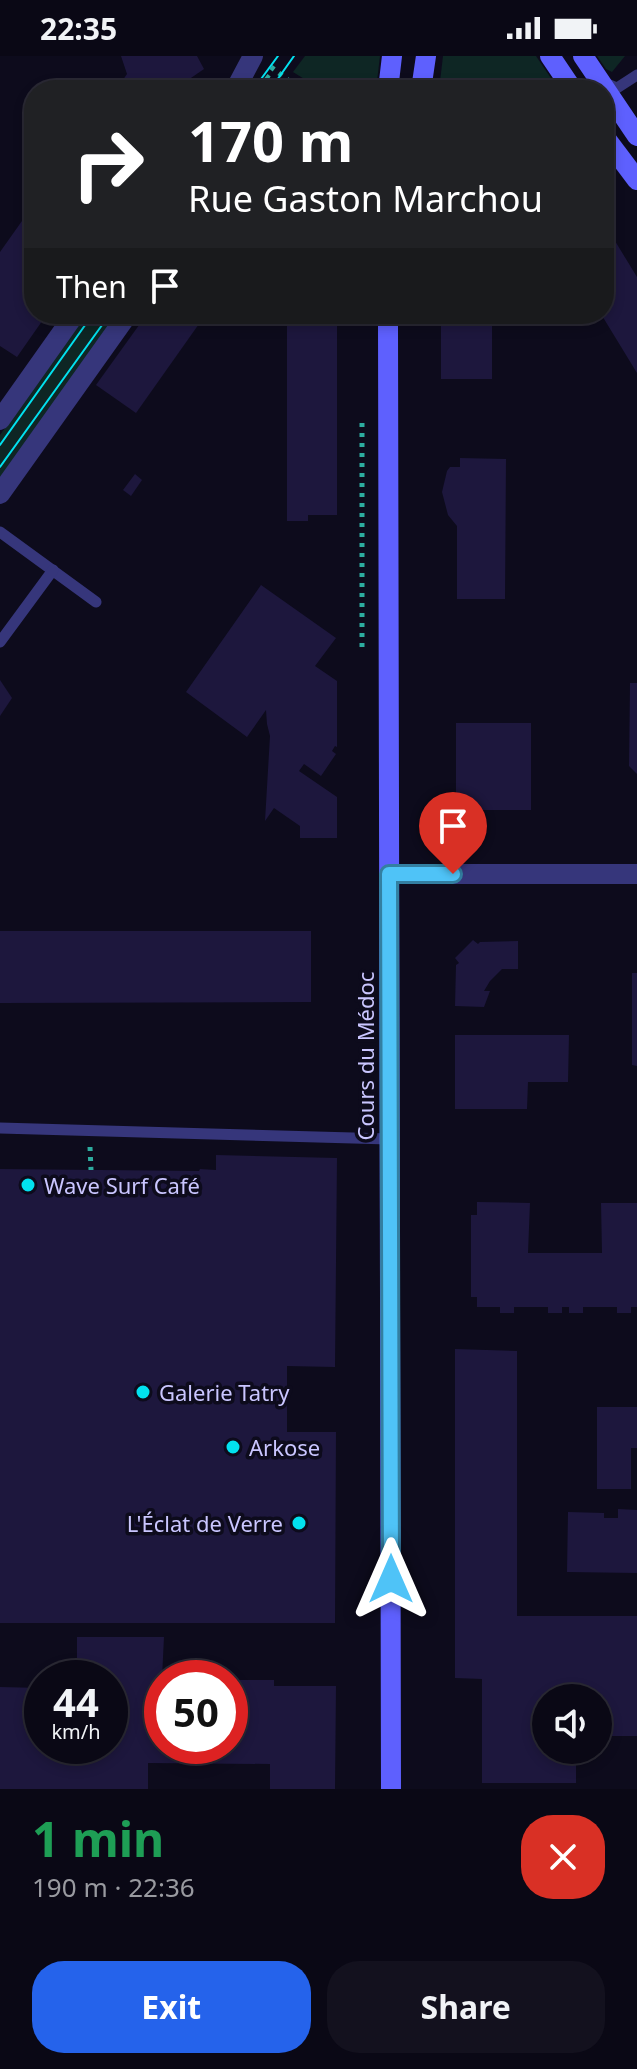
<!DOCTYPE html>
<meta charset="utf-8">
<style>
:root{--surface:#0a0815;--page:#13111e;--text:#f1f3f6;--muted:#999aa0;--line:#2a2934;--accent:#2563eb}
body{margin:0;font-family:"Noto Sans",sans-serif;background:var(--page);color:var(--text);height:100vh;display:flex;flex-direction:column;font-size:30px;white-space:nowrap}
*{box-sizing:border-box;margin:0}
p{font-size:26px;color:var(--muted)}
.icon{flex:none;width:44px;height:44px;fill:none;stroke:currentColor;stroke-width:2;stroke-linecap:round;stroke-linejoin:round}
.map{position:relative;height:1733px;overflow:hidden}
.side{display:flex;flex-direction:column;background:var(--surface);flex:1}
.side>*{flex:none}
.hud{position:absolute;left:24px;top:24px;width:590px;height:244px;border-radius:32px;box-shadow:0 4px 12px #0003,0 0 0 2px var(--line);background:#202124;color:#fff;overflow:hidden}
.controls{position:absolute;left:532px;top:1628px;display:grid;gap:16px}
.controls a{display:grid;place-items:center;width:80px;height:80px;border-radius:50%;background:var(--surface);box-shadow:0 4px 12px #0003,0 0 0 2px var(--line);font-size:40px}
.speed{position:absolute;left:24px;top:1604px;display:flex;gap:16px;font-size:40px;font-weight:700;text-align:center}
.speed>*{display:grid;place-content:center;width:104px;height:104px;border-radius:50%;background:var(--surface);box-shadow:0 4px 12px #0003,0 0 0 2px var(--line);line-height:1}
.speed small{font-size:20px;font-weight:400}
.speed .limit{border:12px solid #d22;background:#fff;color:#111}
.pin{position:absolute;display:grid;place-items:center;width:68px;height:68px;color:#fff;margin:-82px -34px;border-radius:50% 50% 50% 0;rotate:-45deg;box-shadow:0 0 8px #0007}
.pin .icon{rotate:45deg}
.me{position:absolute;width:88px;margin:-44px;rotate:0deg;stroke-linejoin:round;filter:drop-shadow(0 0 6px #0008)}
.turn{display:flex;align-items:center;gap:28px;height:168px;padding:0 32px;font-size:36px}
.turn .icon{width:104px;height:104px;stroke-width:2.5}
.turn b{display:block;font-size:56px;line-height:68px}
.then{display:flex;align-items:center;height:76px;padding:0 32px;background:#0003;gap:16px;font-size:30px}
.round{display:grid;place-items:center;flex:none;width:84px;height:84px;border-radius:32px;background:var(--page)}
.summary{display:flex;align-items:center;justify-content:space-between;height:136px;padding:0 32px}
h1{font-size:48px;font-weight:700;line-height:60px;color:#1e9e55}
.primary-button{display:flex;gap:16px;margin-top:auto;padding:16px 32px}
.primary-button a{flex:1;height:92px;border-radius:32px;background:var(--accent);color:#fff;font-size:32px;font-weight:700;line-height:92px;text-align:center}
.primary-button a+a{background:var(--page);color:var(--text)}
.status{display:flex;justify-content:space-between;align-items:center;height:56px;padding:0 40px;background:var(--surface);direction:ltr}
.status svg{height:22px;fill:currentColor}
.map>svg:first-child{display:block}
</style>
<div class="status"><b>22:35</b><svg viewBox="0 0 49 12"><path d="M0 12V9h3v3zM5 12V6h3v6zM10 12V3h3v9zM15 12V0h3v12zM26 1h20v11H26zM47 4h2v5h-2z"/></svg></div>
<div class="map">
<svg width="637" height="1733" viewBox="0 0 637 1733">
<rect width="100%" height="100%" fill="#0d0b1c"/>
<!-- green -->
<g fill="#0e2624">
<path d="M305,0H380L376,34H322L293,16Z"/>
<path d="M443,0H536L559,34H439Z"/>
<path d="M597,0H625L612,16L606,13Z"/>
<path d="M86,258H117L0,422V379Z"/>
</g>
<!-- building -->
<g fill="#1d173d">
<path d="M121,0H197L204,13L188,24L194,34H116L127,18Z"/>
<path d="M34,148V258H47L17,301L0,290V196Z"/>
<path d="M604,167L637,221V317L601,258H604Z"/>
<path d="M147,258H206L136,357L96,329Z"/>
<path d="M287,258H337V459H308V465H287Z"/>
<rect x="441" y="258" width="51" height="65"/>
<path d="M460,402L506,403L505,543H457V470L448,459L442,436L447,415L450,411H460Z"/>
<path d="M135,418L142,424L131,440L123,434Z"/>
<path d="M261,529L336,582L315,610L337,625V691L335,690L332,695L336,698L321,720L304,708L299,715L337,741V782H300V770L274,752L265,765L270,680L267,668L266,654L247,681L186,636Z"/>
<path d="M0,624L12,642L0,660Z"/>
<path d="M630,627H637V718L629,710Z"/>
<rect x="456" y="667" width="75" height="87"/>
<path d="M0,875H311V946L0,947Z"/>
<path d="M473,884L478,888L480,886L518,885V913H502L490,925L484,935H490L484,951L455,950L456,909L459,907L455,902Z"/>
<path d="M632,917H637V1010L632,1009Z"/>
<path d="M455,979H569L568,1026H528L527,1053H455Z"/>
<path d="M216,1099L337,1102L335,1311L287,1310V1376H336L335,1567H0V1113L199,1115L200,1113L216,1114Z"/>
<path d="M477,1146L530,1147L528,1197H602L601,1147H637V1251H631V1257H617V1251H583V1257H569V1251H562V1257H548V1251H514V1257H500V1251H477V1241H471V1159H477Z"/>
<path d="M455,1293L517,1295V1560H637V1680H603V1665H598V1642H546V1694H576V1727H482V1623L455,1622Z"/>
<path d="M597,1351H637V1392H631V1433H597Z"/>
<path d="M618,1453L637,1454V1517L567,1516L568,1456L604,1457V1462H618Z"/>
<path d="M77,1581H164L162,1622V1690H230V1624H274V1630H336L335,1733H270V1708L148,1707V1733H0V1631L42,1632V1690H110V1622H77Z"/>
</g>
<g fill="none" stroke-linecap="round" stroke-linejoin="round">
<!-- path -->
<g stroke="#2dac9f" stroke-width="5" stroke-dasharray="4 6" stroke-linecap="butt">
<path d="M271,11L297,31V34"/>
<path d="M266,20L284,34"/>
<path d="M362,367V593"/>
<path d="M90,1091L91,1114"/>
</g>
<!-- lane -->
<g stroke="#36367b" stroke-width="11">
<path d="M605,27L617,32L637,19"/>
<path d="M0,476L96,546"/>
<path d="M0,586L53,514"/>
<path d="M0,1072L389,1083"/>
</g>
<!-- street -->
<g stroke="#36367b" stroke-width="20">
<path d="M235,34L253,0"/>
<path d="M0,364L75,258"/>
<path d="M0,438L128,258"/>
<path d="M389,818H637"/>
</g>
<!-- secondary -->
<g stroke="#5e60fe" stroke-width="20">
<path d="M550,0L573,34"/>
<path d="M583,0L637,80"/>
<path d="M388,34L392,0"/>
<path d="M421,34L426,0"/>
<path d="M604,80L637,124"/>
<path d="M385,258L388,267L391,1733"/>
</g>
<!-- tram -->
<g stroke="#02e1ef" stroke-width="2">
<path d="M253,34L278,0"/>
<path d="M270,34L294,0"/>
<path d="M0,389L93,258"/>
<path d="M0,411L110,258"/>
</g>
</g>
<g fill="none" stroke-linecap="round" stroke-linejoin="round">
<!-- route casing -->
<g stroke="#337fa1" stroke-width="20">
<path id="route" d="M391,1523L389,818H453"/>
</g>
<!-- route -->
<use href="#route" stroke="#4fc3f7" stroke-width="14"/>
</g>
<!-- markers -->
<g fill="#02e1ef" stroke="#0d0b1c" stroke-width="3">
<circle cx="28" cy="1129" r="8"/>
<circle cx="143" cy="1336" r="8"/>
<circle cx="233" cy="1391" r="8"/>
<circle cx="299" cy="1467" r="8"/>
</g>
<g text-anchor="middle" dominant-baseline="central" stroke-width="7" stroke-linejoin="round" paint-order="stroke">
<!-- street labels -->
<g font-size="22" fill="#cac6ff" stroke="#0d0b1c">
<text transform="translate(365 1000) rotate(-90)">Cours du Médoc</text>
</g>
<!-- poi labels -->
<g font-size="22" fill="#cac6ff" stroke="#0d0b1c" text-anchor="start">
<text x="44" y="1129">Wave Surf Café</text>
<text x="159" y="1336">Galerie Tatry</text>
<text x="249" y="1391">Arkose</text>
<text x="283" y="1467" text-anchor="end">L'Éclat de Verre</text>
</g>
</g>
</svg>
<div class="controls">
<a><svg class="icon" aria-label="sound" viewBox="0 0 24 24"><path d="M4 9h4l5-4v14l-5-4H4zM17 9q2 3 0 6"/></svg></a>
</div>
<div class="speed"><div>44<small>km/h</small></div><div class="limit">50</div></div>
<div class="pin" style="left:453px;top:818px;background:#d93025"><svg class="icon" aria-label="arrive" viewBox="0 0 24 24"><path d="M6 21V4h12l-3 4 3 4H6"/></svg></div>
<svg class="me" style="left:391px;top:1523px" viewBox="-20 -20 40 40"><path d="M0-17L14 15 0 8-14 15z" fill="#4fc3f7" stroke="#fff" stroke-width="4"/></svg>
<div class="hud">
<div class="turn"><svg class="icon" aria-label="right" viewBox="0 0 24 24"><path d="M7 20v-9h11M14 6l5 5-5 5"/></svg><div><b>170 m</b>Rue Gaston Marchou</div></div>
<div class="then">Then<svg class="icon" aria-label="arrive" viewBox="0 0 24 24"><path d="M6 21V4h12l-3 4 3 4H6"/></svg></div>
</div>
</div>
<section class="side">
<div class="summary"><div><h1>1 min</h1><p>190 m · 22:36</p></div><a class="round" style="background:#d93025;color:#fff"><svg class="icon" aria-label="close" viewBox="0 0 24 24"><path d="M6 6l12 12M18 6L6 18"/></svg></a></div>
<div class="primary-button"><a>Exit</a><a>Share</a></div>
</section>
